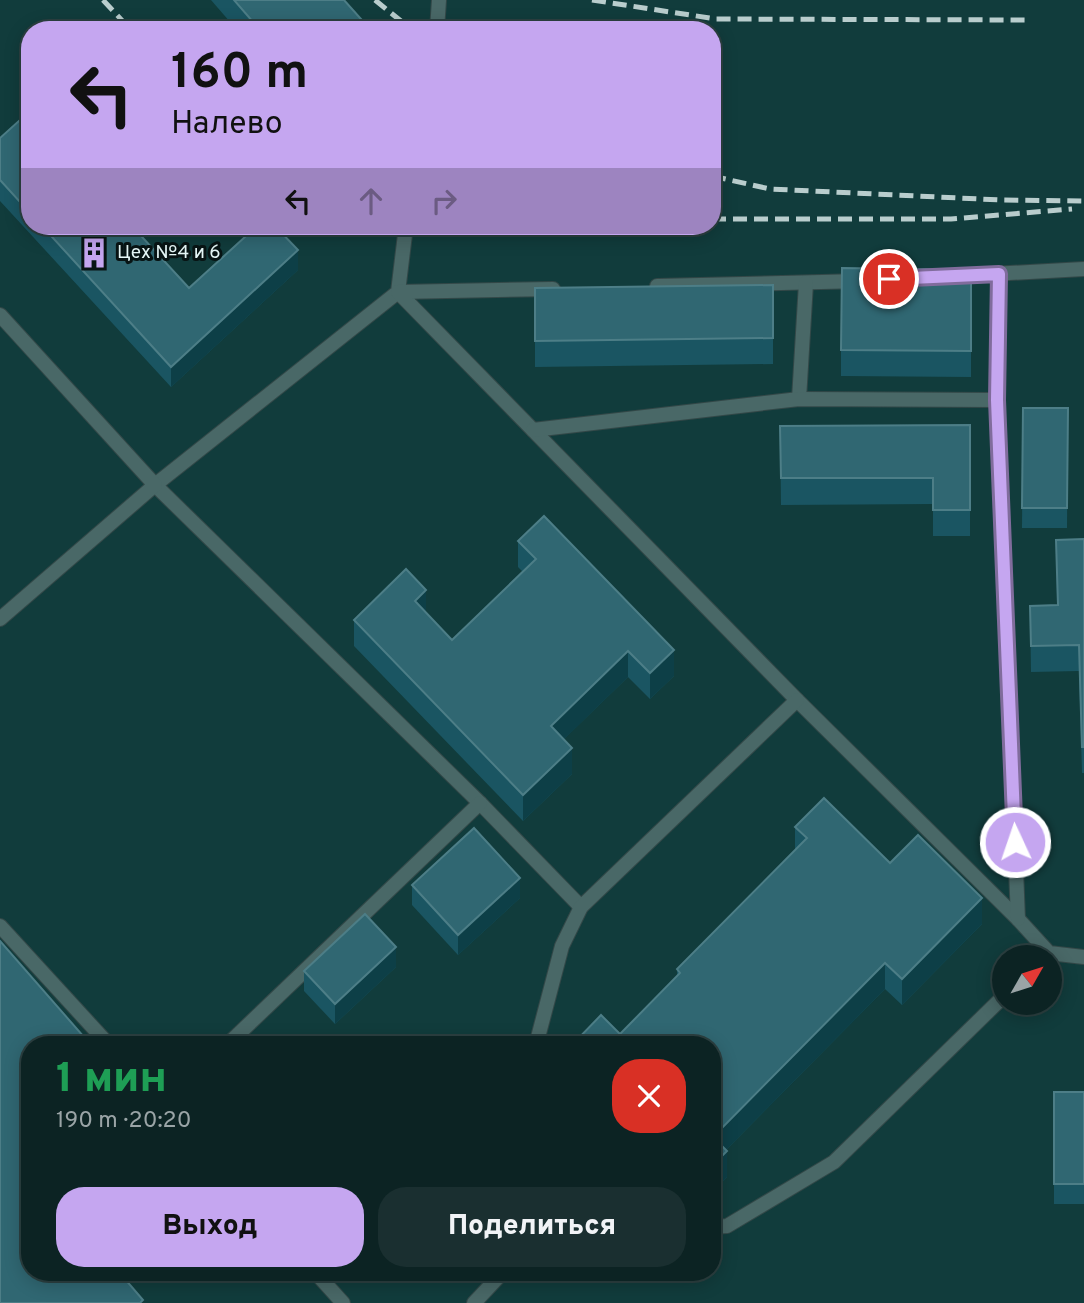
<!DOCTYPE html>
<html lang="ru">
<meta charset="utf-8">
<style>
:root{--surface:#0c2323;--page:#1a2f30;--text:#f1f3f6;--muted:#9aa4a6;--line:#2c4041;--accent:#c5a6f0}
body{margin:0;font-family:Overpass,sans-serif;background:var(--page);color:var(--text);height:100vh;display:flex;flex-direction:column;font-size:26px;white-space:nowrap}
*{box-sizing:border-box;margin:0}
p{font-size:23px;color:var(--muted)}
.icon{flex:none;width:38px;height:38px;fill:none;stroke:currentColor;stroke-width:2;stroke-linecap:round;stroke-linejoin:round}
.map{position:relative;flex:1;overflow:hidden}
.drawer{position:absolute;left:21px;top:1036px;width:700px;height:245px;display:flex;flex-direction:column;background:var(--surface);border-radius:28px;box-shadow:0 4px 18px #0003,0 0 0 2px var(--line)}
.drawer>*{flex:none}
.banner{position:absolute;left:21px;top:21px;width:700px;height:214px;border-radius:28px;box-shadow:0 4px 18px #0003,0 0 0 2px var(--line);background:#c5a6f0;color:#111;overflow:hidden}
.needle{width:46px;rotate:51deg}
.buttons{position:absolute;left:992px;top:945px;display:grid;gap:14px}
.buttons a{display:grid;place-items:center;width:70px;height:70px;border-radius:50%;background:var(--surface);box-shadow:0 4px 18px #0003,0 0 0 2px var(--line);font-size:35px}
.pin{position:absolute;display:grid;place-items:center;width:60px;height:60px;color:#fff;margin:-30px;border:4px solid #fff;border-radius:50%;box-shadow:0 2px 7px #0007}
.me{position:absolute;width:77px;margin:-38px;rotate:357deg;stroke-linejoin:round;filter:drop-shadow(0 0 5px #0008)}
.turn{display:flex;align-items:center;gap:24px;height:147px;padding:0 35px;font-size:32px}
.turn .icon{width:91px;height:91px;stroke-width:2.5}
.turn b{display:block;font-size:49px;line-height:60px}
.lanes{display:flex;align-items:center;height:66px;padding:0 35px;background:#0003;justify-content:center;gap:35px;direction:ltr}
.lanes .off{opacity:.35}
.round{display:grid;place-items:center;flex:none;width:74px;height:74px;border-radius:28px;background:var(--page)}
.overview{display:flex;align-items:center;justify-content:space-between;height:119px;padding:0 35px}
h1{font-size:42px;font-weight:800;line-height:52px;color:#1e9e55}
.primary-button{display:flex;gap:14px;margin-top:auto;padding:14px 35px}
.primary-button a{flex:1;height:80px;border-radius:28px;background:var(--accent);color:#111;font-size:28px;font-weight:800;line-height:80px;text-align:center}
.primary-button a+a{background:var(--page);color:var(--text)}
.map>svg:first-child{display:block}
</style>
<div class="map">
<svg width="1084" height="1303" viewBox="0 0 1084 1303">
<rect width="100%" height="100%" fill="#102f2f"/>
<!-- built -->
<path fill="#113c3c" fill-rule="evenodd" d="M0,0H1084V1303H0ZM30,30H712V226H30ZM1004,957H1050V1003H1004ZM30,1045H712V1272H30Z"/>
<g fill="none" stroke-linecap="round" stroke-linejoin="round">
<!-- lane casing -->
<g stroke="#334848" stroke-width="16">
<g id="lane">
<path d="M437,30L439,0"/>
<path d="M406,226L398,292L155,485L480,803L581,907"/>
<path d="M955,276L1084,269"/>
<path d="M657,286L861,281"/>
<path d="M553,289L398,292L797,700L1018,919L1049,953L1084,957"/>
<path d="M0,315L155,485L0,619"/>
<path d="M799,399L806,283"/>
<path d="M997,400L999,274"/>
<path d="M533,430L799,399L997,400L1018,919"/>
<path d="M0,926L109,1045"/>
<path d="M227,1045L480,803"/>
<path d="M536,1045L562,946L581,907L797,700"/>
<path d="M712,1227L727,1226L834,1162L1004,996"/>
<path d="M315,1272L343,1303"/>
<path d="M474,1303L503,1272"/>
</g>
</g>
<!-- lane -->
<use href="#lane" stroke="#496867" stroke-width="14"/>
<!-- rail -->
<g stroke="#b9cdcd" stroke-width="5" stroke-dasharray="14 7" stroke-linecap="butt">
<path d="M103,0L131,30"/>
<path d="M375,0L412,30"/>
<path d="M592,0L716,19L1028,20"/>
<path d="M712,176L770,189L1000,200L1084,201"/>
<path d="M712,219H951L1072,209"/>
</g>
</g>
<!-- wall -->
<g fill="#1a5562">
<path d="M211,0H344L369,30H237Z"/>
<path d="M30,111V226H132L189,288L298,270L171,387L0,201V138Z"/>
<path d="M971,270V377L841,376V350Z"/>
<path d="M535,288L773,338V364L535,367Z"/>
<path d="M1023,408H1068L1067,528H1022Z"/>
<path d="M970,425V536H933V504L781,505L780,426Z"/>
<path d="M1084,539V773H1082L1079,671L1031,672L1030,606L1057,605L1056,540Z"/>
<path d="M518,541L674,676L650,699L628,677L564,739L572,774L523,821L354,646V620L426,613L452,640L523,572L518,567Z"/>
<path d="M795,827L890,863L982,924L902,1005L885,989L726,1150L727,1177L712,1192V1045L620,1034L677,976V969L795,850Z"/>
<path d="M412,885L520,898L458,955L412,905Z"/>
<path d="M396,967L335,1024L304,991V971Z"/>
<rect x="1054" y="1092" width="30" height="112"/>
</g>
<!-- shaded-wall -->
<g fill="#0d3f47">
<path d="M298,250V270L171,387V367Z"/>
<path d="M426,590V616L415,601Z"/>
<path d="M674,650V676L650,699V673Z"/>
<path d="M628,651V677L551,752V726Z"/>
<path d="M572,748V774L523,821V795Z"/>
<path d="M520,878V898L458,955V935Z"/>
<path d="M982,898V924L902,1005V979Z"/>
<path d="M396,947V967L335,1024V1004Z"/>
<path d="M885,963V989L713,1163V1137Z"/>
<path d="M727,1151V1177L712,1192V1166Z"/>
</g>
<!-- building -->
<g fill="#306772" stroke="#4d7e87" stroke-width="2">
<path d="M234,0H344L369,28L368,30H260Z"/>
<path d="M30,111V213L0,180V138Z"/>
<path d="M42,226H132L189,288L257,226H275L298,250L171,367Z"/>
<path d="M842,268L971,270V351L841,350Z"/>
<path d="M773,285V338L535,341V288Z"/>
<path d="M1023,408H1068L1067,508H1022Z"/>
<path d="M970,425V510H933V478H781L780,426Z"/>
<path d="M544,516L674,650L650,673L628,651L551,726L572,748L523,795L354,620L406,569L426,590L415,601L452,640L536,559L518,541Z"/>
<path d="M1084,539V747H1082L1079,645L1031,646L1030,606L1058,605L1056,540Z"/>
<path d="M824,798L890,863L918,835L982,898L902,979L885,963L713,1137L727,1151L712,1166V1045H572L601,1015L620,1034L680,973L677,969L807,838L795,827Z"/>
<path d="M474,828L520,878L458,935L412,885Z"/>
<path d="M365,914L396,947L335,1004L304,971Z"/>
<path d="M0,941L91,1045H30V1272H119L143,1300L140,1303H0Z"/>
<rect x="1054" y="1092" width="30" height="92"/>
</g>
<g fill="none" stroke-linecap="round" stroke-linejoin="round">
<!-- route casing -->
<g stroke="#806c9c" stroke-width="18">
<path id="route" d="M889,279L999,274L997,400L1015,842"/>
</g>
<!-- route -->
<use href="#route" stroke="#c5a6f0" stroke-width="12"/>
</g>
<!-- icons -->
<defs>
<g id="building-bare" transform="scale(2.415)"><path d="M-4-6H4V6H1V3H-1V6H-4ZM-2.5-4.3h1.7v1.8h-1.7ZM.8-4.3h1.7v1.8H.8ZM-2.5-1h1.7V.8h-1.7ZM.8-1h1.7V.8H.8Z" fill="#c5a6f0" stroke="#081414" stroke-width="2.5" paint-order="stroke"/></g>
</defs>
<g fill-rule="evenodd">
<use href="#building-bare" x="94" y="253"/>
</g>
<g text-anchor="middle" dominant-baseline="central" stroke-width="6" stroke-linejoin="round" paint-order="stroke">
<!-- poi labels -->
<g font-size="19" fill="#e7f8f8" stroke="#081414" text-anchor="start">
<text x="117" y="253">Цех №4 и 6</text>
</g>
</g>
</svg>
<div class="buttons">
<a><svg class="needle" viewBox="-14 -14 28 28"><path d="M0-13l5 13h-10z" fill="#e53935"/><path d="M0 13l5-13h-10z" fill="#9aa4a6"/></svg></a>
</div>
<div class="pin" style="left:889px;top:279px;background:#d93025"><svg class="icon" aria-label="arrive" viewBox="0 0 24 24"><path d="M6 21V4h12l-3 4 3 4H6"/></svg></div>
<svg class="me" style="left:1015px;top:842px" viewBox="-20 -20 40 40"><circle r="17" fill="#c5a6f0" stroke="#fff" stroke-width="3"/><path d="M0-11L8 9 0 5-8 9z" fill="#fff"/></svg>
<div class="banner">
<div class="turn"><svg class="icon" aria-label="left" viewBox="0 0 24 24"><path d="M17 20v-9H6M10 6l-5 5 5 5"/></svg><div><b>160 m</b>Налево</div></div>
<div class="lanes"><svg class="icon" aria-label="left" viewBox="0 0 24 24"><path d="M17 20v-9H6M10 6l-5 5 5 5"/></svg><svg class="icon off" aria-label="ahead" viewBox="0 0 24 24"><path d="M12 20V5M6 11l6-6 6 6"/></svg><svg class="icon off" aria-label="right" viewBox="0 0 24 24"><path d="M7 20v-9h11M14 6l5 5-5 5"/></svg></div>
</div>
<section class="drawer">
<div class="overview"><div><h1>1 мин</h1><p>190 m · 20:20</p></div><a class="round" style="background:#d93025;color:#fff"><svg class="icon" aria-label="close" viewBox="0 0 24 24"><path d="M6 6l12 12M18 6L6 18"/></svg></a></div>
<div class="primary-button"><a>Выход</a><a>Поделиться</a></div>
</section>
</div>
